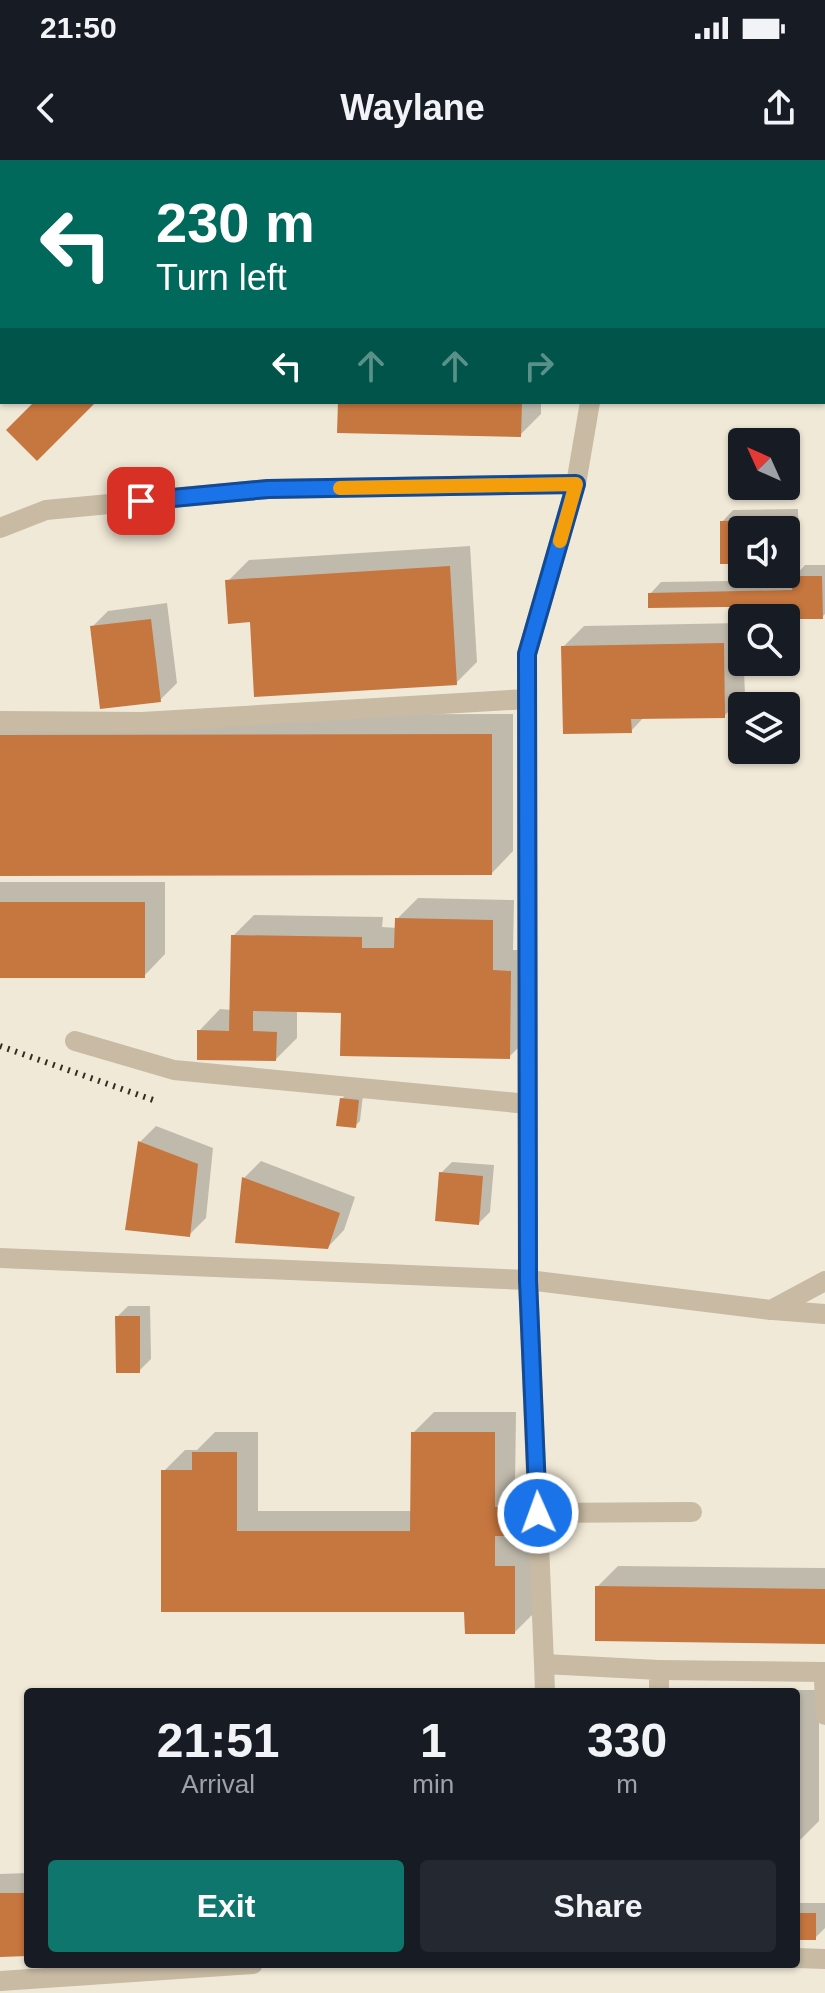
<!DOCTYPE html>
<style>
:root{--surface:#171b24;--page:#242831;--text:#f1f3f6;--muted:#9ea1a6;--accent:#0f766e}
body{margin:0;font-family:Helvetica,sans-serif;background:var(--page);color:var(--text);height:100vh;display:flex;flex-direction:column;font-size:30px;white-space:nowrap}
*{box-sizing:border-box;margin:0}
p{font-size:26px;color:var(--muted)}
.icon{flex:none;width:44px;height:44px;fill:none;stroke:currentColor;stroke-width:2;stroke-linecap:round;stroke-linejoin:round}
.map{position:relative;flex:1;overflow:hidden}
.details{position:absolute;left:24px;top:1528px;width:776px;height:280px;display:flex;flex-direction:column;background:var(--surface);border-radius:8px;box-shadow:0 2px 6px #0004}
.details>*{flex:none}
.hud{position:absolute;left:0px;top:0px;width:826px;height:244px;box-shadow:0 2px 6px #0004;background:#00695c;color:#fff;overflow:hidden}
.needle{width:52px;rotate:315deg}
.tools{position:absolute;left:728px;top:268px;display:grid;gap:16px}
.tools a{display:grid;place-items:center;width:72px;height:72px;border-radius:8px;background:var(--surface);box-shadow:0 2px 6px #0004;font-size:40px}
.pin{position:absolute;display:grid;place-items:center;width:68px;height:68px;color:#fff;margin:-34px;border-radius:16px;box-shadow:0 4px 12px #0006}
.me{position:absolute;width:88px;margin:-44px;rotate:358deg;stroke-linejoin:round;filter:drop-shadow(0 0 6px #0008)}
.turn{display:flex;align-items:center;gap:28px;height:168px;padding:0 24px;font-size:36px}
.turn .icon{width:104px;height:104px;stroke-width:2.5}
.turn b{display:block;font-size:56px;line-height:68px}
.lanes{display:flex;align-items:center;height:76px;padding:0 24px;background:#0003;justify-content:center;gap:40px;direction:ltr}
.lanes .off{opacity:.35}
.eta{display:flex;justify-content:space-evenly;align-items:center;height:136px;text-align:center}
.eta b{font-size:48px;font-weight:700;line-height:56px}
.button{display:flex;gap:16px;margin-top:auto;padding:16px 24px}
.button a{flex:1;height:92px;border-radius:8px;background:var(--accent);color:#fff;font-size:32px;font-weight:700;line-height:92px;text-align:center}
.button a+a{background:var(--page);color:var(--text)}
.status{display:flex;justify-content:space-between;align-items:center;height:56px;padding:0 40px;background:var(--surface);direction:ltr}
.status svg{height:22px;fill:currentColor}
header{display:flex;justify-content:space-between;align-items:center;height:104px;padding:0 24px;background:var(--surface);font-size:36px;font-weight:700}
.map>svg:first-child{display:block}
</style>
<div class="status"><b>21:50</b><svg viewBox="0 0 49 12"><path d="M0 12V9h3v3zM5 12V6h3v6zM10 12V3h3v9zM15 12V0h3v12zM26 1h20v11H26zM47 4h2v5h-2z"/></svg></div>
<header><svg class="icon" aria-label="back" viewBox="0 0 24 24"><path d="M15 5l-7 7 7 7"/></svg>Waylane<svg class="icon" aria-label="share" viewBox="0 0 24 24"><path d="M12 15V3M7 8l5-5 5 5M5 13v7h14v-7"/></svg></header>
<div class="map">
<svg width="825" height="1833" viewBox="0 0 825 1833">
<rect width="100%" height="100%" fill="#f1e9d7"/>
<!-- shadow -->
<g fill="#0003">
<path d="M511,0H572L511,2Z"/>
<path d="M340,242H541V254L520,275Z"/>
<path d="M798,349L799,390L787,401L786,370H742V402L722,362L733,350Z"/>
<path d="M470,386L477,502L456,523L251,460L228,421L249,400Z"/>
<path d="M805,405H825V454L822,457L793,443L650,434L661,422L794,420V417Z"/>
<path d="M167,443L177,523L160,540L92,467L108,451Z"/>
<path d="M742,463L745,535L724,556L644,557L631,571L563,487L584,466Z"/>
<path d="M513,554V691L492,713L0,714V555Z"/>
<path d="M0,722H165V794L144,816H0Z"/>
<path d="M418,738L514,740L513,790H532L530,876L509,897L343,851L297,850V878L276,899L199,871L220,849L232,850L233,776L254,755L383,757L382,767L397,768V759Z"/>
<path d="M347,933L363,935L360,961L355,966L342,939Z"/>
<path d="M156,966L213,988L206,1058L189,1075L140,982Z"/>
<path d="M261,1001L355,1037L344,1070L328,1087L237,1081L244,1018Z"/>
<path d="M452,1002L494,1005L490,1052L479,1063L441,1013Z"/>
<path d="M128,1146H150L151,1199L139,1211L117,1157Z"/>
<path d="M434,1252H516L515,1326H529L528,1353L515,1366V1386H536V1451L515,1472L466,1450H163L164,1311L185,1290H197L215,1272H258V1351H413V1273Z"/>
<path d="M618,1406L825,1408V1482L597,1427Z"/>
<path d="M714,1530H819V1661L798,1682L796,1532H712Z"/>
<path d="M28,1713V1794L0,1795V1714Z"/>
<path d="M796,1743H825V1768L815,1778H796Z"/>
</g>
<!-- building -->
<g fill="#c6763f">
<path d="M34,242H96L37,301L6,270Z"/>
<path d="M338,242H522L521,277L337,273Z"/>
<path d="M787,360L788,370H742V404H720V361Z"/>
<path d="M450,406L457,525L254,537L250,462L228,464L225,420Z"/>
<path d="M792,416H822L823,459H791V446L648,448V433L792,430Z"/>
<path d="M151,459L161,542L100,549L90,466Z"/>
<path d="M724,483L725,558L631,559L632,573L563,574L561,486Z"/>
<path d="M492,574V715L0,716V575Z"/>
<rect x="0" y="742" width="145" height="76"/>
<path d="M395,758L493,760V810L511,811L510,899L340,896L341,853L253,851V871L277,872L276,901L197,900V870L229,871L231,775L362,777V788H394Z"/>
<path d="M340,938L359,940L356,968L336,966Z"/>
<path d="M138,981L198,1004L190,1077L125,1070Z"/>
<path d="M439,1012L483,1016L479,1065L435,1061Z"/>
<path d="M242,1017L340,1053L328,1089L235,1083Z"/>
<path d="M115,1156H140V1213H116Z"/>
<path d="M411,1272H495V1347H508V1376H495V1406H515V1474H465L464,1452H161V1310H192V1292H237V1371H410Z"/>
<path d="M595,1426L825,1429V1484L595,1481Z"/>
<path d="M0,1733H28V1796L0,1797Z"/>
<rect x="796" y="1753" width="20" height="27"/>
</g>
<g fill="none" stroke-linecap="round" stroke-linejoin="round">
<!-- minor -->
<g stroke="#c8baa3" stroke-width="20">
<path d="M716,2L720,0"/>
<path d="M0,368L46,350L268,329L576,324"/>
<path d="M0,561L142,562L527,539"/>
<path d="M75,881L174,910L528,944"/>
<path d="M0,1098L528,1120L771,1150L825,1121"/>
<path d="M773,1150L825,1154"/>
<path d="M538,1353L692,1352"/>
<path d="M544,1504L528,1120L527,494L576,324L590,242"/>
<path d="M659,1510L825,1512"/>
<path d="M824,1513L825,1555"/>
<path d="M545,1532L544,1504L659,1510V1532"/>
<path d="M796,1798L825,1799"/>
<path d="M0,1821L253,1804"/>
</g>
<!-- rail -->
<g stroke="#332c25" stroke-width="6" stroke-dasharray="2 6" stroke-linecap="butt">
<path d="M64,2L66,0"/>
<path d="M0,70L2,68"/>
<path d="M0,886L156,941"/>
</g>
</g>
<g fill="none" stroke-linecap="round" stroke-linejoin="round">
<!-- route casing -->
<g stroke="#114b97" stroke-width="20">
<path id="route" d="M141,341L268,329L576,324L527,494L528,1120L538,1353"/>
</g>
<!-- route -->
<use href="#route" stroke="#1a73e8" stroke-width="14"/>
<!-- slow -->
<path stroke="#f59e0b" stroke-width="14" d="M340,328L576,324L560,381"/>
</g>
</svg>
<div class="tools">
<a><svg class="needle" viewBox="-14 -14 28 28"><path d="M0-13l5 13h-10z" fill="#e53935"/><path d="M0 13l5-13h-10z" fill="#9ea1a6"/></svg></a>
<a><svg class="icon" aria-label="sound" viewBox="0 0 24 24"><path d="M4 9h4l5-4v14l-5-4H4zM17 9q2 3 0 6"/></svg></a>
<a><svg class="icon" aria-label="search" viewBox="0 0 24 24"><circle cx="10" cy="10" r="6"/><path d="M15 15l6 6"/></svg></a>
<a><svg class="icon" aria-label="layers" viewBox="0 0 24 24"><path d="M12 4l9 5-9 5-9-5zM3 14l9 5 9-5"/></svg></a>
</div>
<div class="pin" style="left:141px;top:341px;background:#d93025"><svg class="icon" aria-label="arrive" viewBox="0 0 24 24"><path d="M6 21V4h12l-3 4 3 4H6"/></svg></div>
<svg class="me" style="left:538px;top:1353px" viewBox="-20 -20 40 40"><circle r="17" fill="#1a73e8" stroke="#fff" stroke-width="3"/><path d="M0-11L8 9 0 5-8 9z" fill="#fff"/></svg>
<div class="hud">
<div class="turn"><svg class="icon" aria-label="left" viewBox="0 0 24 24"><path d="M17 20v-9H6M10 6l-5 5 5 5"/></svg><div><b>230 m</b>Turn left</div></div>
<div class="lanes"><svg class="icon" aria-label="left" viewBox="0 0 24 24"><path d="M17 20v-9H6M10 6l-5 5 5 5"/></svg><svg class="icon off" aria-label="ahead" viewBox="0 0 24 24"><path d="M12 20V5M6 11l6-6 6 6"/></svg><svg class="icon off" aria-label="ahead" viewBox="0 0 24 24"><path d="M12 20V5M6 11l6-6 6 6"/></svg><svg class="icon off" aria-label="right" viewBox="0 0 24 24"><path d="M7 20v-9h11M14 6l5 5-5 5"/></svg></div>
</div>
<section class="details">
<div class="eta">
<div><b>21:51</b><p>Arrival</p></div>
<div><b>1</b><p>min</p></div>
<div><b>330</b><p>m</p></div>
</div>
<div class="button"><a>Exit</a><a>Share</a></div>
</section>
</div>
